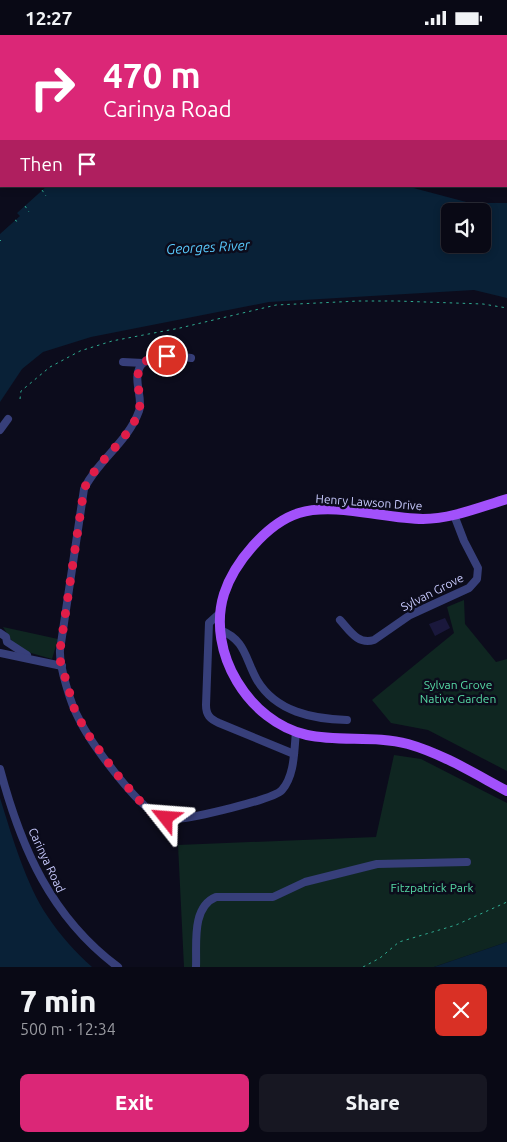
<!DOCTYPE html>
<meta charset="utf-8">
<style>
:root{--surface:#090915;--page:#171722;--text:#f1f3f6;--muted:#999aa0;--line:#292a34;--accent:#db2777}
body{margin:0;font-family:Ubuntu,sans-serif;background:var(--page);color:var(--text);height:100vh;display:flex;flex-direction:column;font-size:19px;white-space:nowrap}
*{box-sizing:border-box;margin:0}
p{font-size:16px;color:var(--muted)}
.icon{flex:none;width:28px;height:28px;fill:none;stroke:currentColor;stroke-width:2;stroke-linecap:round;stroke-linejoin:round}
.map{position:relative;height:932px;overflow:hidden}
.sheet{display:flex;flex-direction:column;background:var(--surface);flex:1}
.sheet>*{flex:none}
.guide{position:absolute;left:0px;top:0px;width:508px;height:152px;box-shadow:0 2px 8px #0003,0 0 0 1px var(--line);background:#db2777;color:#fff;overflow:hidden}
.controls{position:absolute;left:441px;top:168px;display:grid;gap:10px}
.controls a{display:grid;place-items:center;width:50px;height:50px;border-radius:8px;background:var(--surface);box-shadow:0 2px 8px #0003,0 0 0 1px var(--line);font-size:25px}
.pin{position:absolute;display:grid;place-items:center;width:42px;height:42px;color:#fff;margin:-21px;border:2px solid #fff;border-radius:50%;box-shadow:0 1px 5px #0007}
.me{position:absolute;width:55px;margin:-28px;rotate:298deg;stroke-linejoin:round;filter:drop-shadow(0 0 4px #0008)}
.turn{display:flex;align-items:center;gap:18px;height:105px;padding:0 20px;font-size:22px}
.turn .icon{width:65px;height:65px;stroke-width:2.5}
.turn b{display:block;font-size:35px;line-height:42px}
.then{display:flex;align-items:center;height:48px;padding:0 20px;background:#0003;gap:10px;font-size:19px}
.round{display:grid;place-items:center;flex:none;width:52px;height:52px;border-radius:8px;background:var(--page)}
.overview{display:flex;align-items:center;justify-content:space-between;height:85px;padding:0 20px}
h1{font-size:30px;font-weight:800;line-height:38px}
.button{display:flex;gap:10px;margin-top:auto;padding:10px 20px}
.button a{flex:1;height:58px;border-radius:8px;background:var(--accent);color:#fff;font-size:20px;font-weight:800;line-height:58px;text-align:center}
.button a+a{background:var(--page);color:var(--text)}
.status{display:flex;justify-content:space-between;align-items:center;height:35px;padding:0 25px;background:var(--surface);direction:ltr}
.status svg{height:14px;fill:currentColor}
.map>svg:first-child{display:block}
</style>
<div class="status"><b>12:27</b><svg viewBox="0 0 49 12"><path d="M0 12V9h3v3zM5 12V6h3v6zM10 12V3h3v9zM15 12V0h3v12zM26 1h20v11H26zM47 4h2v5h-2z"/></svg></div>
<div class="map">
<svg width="507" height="932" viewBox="0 0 507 932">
<rect width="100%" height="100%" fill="#0c0c1c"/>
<!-- green -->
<g fill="#0f2621">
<path d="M464,565L465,589L496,627L507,624V736L428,695L391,688L372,665L454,598L447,572Z"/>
<path d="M3,592L58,604L52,624L17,614Z"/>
<path d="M394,720L421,724L507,768V907L434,932H184L178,810L376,802Z"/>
</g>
<!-- water -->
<g fill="#092137" fill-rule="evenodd">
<path d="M47,151H406L470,168H507V263L474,255L269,267L91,302L43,317L22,334L0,367V199L20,181L17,178ZM450,176H482V209H450Z"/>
<path d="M0,763C12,801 26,850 48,882C60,900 76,918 92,932H0Z"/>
<path d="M507,907V932H434Z"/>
</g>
<!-- building -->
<path fill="#1a183c" d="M445,583L450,593L435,601L429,589Z"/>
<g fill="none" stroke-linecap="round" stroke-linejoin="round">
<!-- path -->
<g stroke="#2faa90" stroke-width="1" stroke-dasharray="2.5 4" stroke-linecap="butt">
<path d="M80,1L83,0"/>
<path d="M0,34L1,33"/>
<path d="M57,151L58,153"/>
<path d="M42,155L46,161"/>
<path d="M485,168L487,176"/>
<path d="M25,171L29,177"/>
<path d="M15,185L18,187"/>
<path d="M0,205L1,206"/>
<path d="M20,364L21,356L50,332L80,316L112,306L180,293L276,270L359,266H397L483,269L507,273"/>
<path d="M363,932L380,923L399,907L456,890L507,867"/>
</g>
<!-- minor -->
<g stroke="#373f7a" stroke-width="8">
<path d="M49,1L52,0"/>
<path d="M0,21H1"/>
<path d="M191,323C179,321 154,318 143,328C130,341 144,362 139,376C128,407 98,425 84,454L60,615C59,631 71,670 79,684C90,707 136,770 158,780C164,783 170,784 176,784C192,783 273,765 282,755C295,740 294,715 296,697"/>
<path d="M123,327L143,328"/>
<path d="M0,395L8,384"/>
<path d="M220,578L209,588L206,670C206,680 210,684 219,688L294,719"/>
<path d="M340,585C350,596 358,610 374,605L410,580L469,553L477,544L478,533L464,506L454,480"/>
<path d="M220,595C246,605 245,624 257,645C276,677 313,684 347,685"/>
<path d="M0,598L6,602L7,607L27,620"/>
<path d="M0,618L62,631"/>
<path d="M0,734C21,813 51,882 118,932"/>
<path d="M196,932C197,910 191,872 216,862H273L305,847L377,829L467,827"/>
</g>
<!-- major -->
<path stroke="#a251fb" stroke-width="10" d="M507,464C480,472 451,484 423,484C385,484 335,467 299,478C267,488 234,528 224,559C206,617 249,687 307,700C340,707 375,700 408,709C443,719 475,739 507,756"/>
</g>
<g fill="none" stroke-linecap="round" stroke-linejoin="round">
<!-- route -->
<path stroke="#e11d48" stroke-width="9" stroke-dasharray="0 16.2" d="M166,783L150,776L138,764L115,737L87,698L75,676L60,625V615L84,454C97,425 126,408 138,379C145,363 128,334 148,325C154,323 161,322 167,321"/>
</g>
<g text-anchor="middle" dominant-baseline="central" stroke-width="5" stroke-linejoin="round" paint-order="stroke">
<!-- street labels -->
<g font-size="12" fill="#c8cafe" stroke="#0c0c1c">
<text transform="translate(369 467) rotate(4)">Henry Lawson Drive</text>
<text transform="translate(432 557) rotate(-27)">Sylvan Grove</text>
<text transform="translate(47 825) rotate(65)">Carinya Road</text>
</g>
<!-- park labels -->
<g font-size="12" fill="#57dba6" stroke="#0c0c1c">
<text x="458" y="649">Sylvan Grove<tspan x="458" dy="14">Native Garden</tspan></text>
<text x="432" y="852">Fitzpatrick Park</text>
</g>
<!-- water labels -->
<g font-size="14" font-style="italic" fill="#58c8fb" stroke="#0c0c1c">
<text transform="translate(208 212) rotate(-3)">Georges River</text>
</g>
</g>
</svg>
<div class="controls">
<a><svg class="icon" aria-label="sound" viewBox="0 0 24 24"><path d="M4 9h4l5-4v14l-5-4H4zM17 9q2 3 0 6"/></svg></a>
</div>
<div class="pin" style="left:167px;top:321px;background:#d93025"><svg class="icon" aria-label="arrive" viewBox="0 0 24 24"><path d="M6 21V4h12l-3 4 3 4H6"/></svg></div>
<svg class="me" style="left:166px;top:783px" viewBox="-20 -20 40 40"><path d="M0-17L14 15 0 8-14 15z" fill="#e11d48" stroke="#fff" stroke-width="4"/></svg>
<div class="guide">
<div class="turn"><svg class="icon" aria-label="right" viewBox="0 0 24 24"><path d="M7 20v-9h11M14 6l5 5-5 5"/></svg><div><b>470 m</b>Carinya Road</div></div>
<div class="then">Then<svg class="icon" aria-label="arrive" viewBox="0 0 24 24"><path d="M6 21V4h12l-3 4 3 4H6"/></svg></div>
</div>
</div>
<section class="sheet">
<div class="overview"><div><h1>7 min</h1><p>500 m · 12:34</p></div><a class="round" style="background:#d93025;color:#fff"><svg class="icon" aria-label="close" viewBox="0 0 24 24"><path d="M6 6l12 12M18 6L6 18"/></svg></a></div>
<div class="button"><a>Exit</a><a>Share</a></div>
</section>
